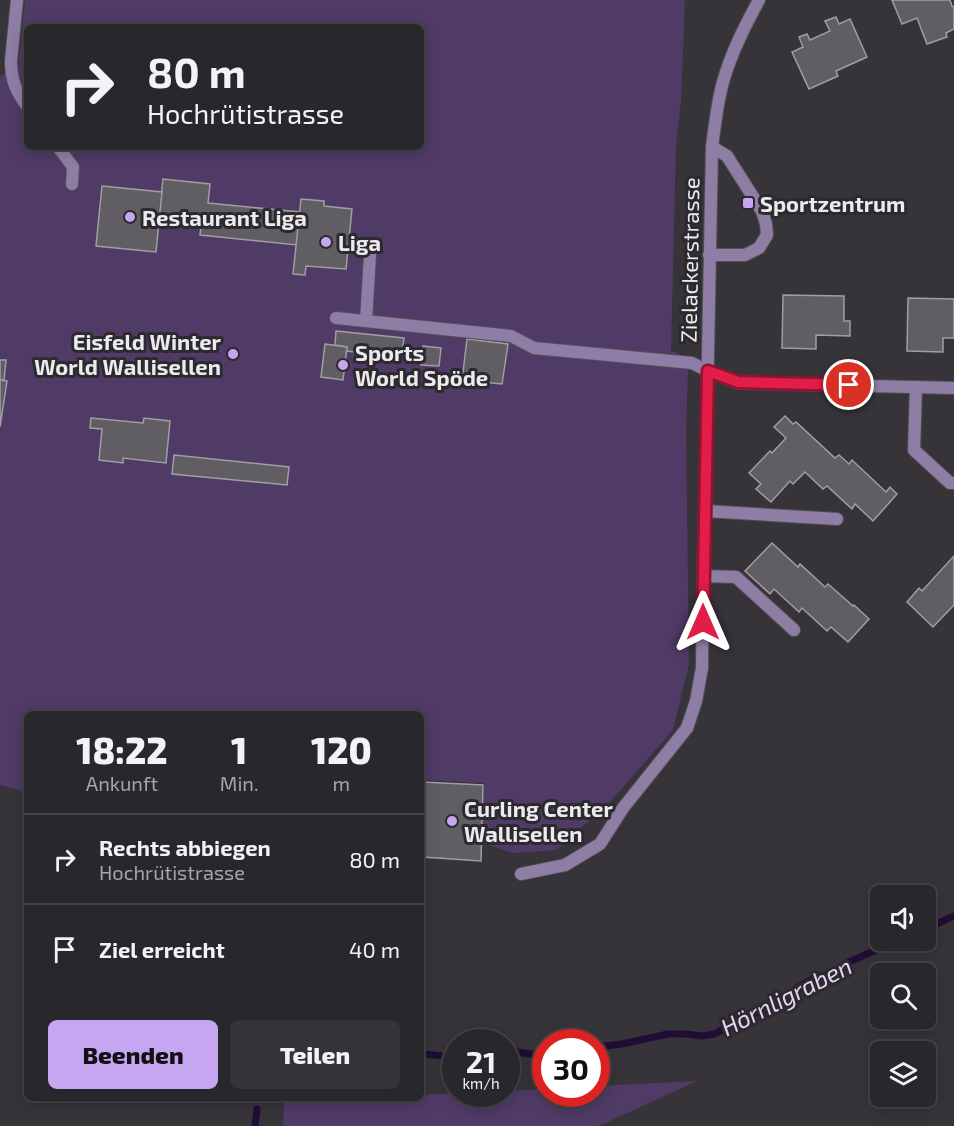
<!DOCTYPE html>
<html lang="de">
<meta charset="utf-8">
<style>
:root{--surface:#28272b;--page:#343337;--text:#f1f3f6;--muted:#a5a5a9;--line:#444447;--accent:#c6a6f0}
body{margin:0;font-family:"Exo 2",sans-serif;background:var(--page);color:var(--text);height:100vh;display:flex;flex-direction:column;font-size:22px;white-space:nowrap}
*{box-sizing:border-box;margin:0}
p{font-size:20px;color:var(--muted)}
.icon{flex:none;width:33px;height:33px;fill:none;stroke:currentColor;stroke-width:2;stroke-linecap:round;stroke-linejoin:round}
.map{position:relative;flex:1;overflow:hidden}
.sheet{position:absolute;left:24px;top:711px;width:400px;height:390px;display:flex;flex-direction:column;background:var(--surface);border-radius:9px;box-shadow:0 3px 15px #0003,0 0 0 2px var(--line)}
.sheet>*{flex:none}
.top-card{position:absolute;left:24px;top:24px;width:400px;height:126px;border-radius:9px;box-shadow:0 3px 15px #0003,0 0 0 2px var(--line);background:#28272b;color:var(--text);overflow:hidden}
.fabs{position:absolute;left:870px;top:885px;display:grid;gap:12px}
.fabs a{display:grid;place-items:center;width:66px;height:66px;border-radius:9px;background:var(--surface);box-shadow:0 3px 15px #0003,0 0 0 2px var(--line);font-size:30px}
.speed{position:absolute;left:442px;top:1029px;display:flex;gap:12px;font-size:30px;font-weight:700;text-align:center}
.speed>*{display:grid;place-content:center;width:78px;height:78px;border-radius:50%;background:var(--surface);box-shadow:0 3px 15px #0003,0 0 0 2px var(--line);line-height:1}
.speed small{font-size:15px;font-weight:400}
.speed .limit{border:9px solid #d22;background:#fff;color:#111}
.pin{position:absolute;display:grid;place-items:center;width:51px;height:51px;color:#fff;margin:-26px;border:3px solid #fff;border-radius:50%;box-shadow:0 2px 6px #0007}
.me{position:absolute;width:66px;margin:-33px;rotate:0deg;stroke-linejoin:round;filter:drop-shadow(0 0 4px #0008)}
.turn{display:flex;align-items:center;gap:21px;height:126px;padding:0 24px;font-size:27px}
.turn .icon{width:78px;height:78px;stroke-width:2.5}
.turn b{display:block;font-size:42px;line-height:51px}
.eta{display:flex;justify-content:space-evenly;align-items:center;height:102px;text-align:center}
.eta b{font-size:36px;font-weight:800;line-height:42px}
.action{display:flex;gap:12px;margin-top:auto;padding:12px 24px}
.action a{flex:1;height:69px;border-radius:9px;background:var(--accent);color:#111;font-size:24px;font-weight:800;line-height:69px;text-align:center}
.action a+a{background:var(--page);color:var(--text)}
ul{padding:0;list-style:none}
li{display:flex;align-items:center;gap:18px;height:90px;padding:0 24px;border-top:2px solid var(--line)}
li div{flex:1}
li b{display:block;font-size:22px}
li em{font-style:normal}
.map>svg:first-child{display:block}
</style>
<div class="map">
<svg width="954" height="1126" viewBox="0 0 954 1126">
<rect width="100%" height="100%" fill="#363439"/>
<!-- green -->
<g fill="#4f3b66" fill-rule="evenodd">
<path d="M25,0H685L681,101L676,147L671,352H676L684,357L688,373L686,429L689,664L673,730L611,801L557,850L513,853L482,843L484,783L422,780V714H314V711L307,712V714H27V792L0,785V77L4,74L18,68ZM27,27H422V147H27Z"/>
<path d="M697,1081L599,1126H283L284,1102L361,1098H422V1095L456,1093L507,1094V1091L546,1089V1094H597V1086Z"/>
</g>
<g fill="none" stroke-linecap="round" stroke-linejoin="round">
<!-- stream -->
<g stroke="#210c36" stroke-width="7">
<path d="M926,929L954,916"/>
<path d="M597,1047L622,1044L668,1034H686L702,1036L714,1034L782,1000L798,987L818,976H830L845,964L882,947L901,940"/>
<path d="M422,1054L456,1057"/>
<path d="M507,1057L517,1052L538,1055L546,1054"/>
<path d="M255,1126L257,1109"/>
</g>
</g>
<!-- building -->
<g fill="#605d63" stroke="#a09da4" stroke-width="1.5">
<path d="M892,0H950L952,6L954,7V29L946,33L947,37L927,44L917,18L902,24Z"/>
<path d="M836,17L839,24L850,19L867,57L836,71L838,76L809,89L792,52L803,47L799,37L807,34L810,40L830,31L825,21Z"/>
<path d="M163,179L210,184L208,203L300,212L297,245L200,235L201,226L158,222Z"/>
<path d="M102,186L162,192L156,252L96,246Z"/>
<path d="M301,199L324,201V206L352,209L346,269L306,266L305,275L293,274Z"/>
<path d="M783,295L844,296V321H850V336L816,335V349L782,348Z"/>
<path d="M908,298L954,299V338H943V352L907,351Z"/>
<path d="M336,331L404,338L402,354L386,352V355L346,351L347,347L335,345Z"/>
<path d="M467,339L508,344L502,384L462,380Z"/>
<path d="M325,344L347,347L343,380L321,377Z"/>
<path d="M423,346L441,348L439,366L421,365Z"/>
<path d="M0,360H6L4,380H0Z"/>
<path d="M0,380L7,381L0,427Z"/>
<path d="M785,416L793,424L796,422L835,458L839,455L849,464L852,460L886,492L890,487L897,494L873,521L855,504L852,509L827,486L823,489L805,472L793,484L790,481L771,502L756,489L761,484L749,473L770,451L772,453L786,438L774,427Z"/>
<path d="M91,418L143,423L144,418L170,421L166,463L123,458V463L99,460L102,429L90,428Z"/>
<path d="M174,455L289,467L287,485L172,474Z"/>
<path d="M772,543L798,567L800,564L825,587L828,584L853,606L854,605L869,619L848,642L831,627L827,631L802,608L799,612L774,589L770,594L745,571Z"/>
<path d="M954,556V605L933,627L907,602L919,588L922,591Z"/>
<path d="M422,782L483,785L481,861L422,857Z"/>
</g>
<g fill="none" stroke-linecap="round" stroke-linejoin="round">
<!-- lane casing -->
<g stroke="#535156" stroke-width="14">
<g id="lane">
<path d="M11,61C11,81 16,91 27,106"/>
<path d="M58,147L73,167L72,184"/>
<path d="M709,255H745L759,248L767,235L766,224L762,211L727,156L712,147"/>
<path d="M336,318L511,336L534,348L692,363L708,371"/>
<path d="M366,321L370,255"/>
<path d="M916,387L914,450L950,483H954"/>
<path d="M705,511L837,519"/>
<path d="M703,576L736,577L794,630"/>
</g>
</g>
<!-- street casing -->
<g stroke="#535156" stroke-width="14">
<g id="street">
<path d="M11,61L17,0"/>
<path d="M708,371L738,383L954,388"/>
<path d="M521,874L565,865L600,844L623,808L687,728L696,701L702,668L703,576L705,511L712,147C715,125 717,103 723,82C731,53 745,26 759,0"/>
</g>
</g>
<!-- lane -->
<use href="#lane" stroke="#8e7ea6" stroke-width="12"/>
<!-- street -->
<use href="#street" stroke="#8e7ea6" stroke-width="12"/>
</g>
<g fill="none" stroke-linecap="round" stroke-linejoin="round">
<!-- route casing -->
<g stroke="#92132f" stroke-width="15">
<path id="route" d="M703,622L708,371L738,382L849,385"/>
</g>
<!-- route -->
<use href="#route" stroke="#e11d48" stroke-width="10"/>
</g>
<!-- markers -->
<g fill="#c6a6f0" stroke="#2c2a2f" stroke-width="2">
<rect x="742" y="197" width="12" height="12" rx="3"/>
<circle cx="130" cy="217" r="6"/>
<circle cx="326" cy="242" r="6"/>
<circle cx="233" cy="354" r="6"/>
<circle cx="343" cy="365" r="6"/>
<circle cx="452" cy="821" r="6"/>
</g>
<g text-anchor="middle" dominant-baseline="central" stroke-width="6" stroke-linejoin="round" paint-order="stroke">
<!-- poi labels -->
<g font-size="22" font-weight="bold" fill="#ebeaed" stroke="#2c2a2f" text-anchor="start">
<text x="760" y="203">Sportzentrum</text>
<text x="142" y="217">Restaurant Liga</text>
<text x="338" y="242">Liga</text>
<text x="221" y="341" text-anchor="end">Eisfeld Winter<tspan x="221" dy="25">World Wallisellen</tspan></text>
<text x="355" y="352">Sports<tspan x="355" dy="25">World Spöde</tspan></text>
<text x="464" y="808">Curling Center<tspan x="464" dy="25">Wallisellen</tspan></text>
</g>
<!-- street labels -->
<g font-size="22" fill="#ebeaed" stroke="#2c2a2f">
<text transform="translate(689 260) rotate(-89)">Zielackerstrasse</text>
</g>
<!-- water labels -->
<g font-size="24" font-style="italic" fill="#e3d6f5" stroke="#2c2a2f">
<text transform="translate(786 996) rotate(-27)">Hörnligraben</text>
</g>
</g>
</svg>
<div class="fabs">
<a><svg class="icon" aria-label="sound" viewBox="0 0 24 24"><path d="M4 9h4l5-4v14l-5-4H4zM17 9q2 3 0 6"/></svg></a>
<a><svg class="icon" aria-label="search" viewBox="0 0 24 24"><circle cx="10" cy="10" r="6"/><path d="M15 15l6 6"/></svg></a>
<a><svg class="icon" aria-label="layers" viewBox="0 0 24 24"><path d="M12 4l9 5-9 5-9-5zM3 14l9 5 9-5"/></svg></a>
</div>
<div class="speed"><div>21<small>km/h</small></div><div class="limit">30</div></div>
<div class="pin" style="left:849px;top:385px;background:#d93025"><svg class="icon" aria-label="arrive" viewBox="0 0 24 24"><path d="M6 21V4h12l-3 4 3 4H6"/></svg></div>
<svg class="me" style="left:703px;top:622px" viewBox="-20 -20 40 40"><path d="M0-17L14 15 0 8-14 15z" fill="#e11d48" stroke="#fff" stroke-width="4"/></svg>
<div class="top-card">
<div class="turn"><svg class="icon" aria-label="right" viewBox="0 0 24 24"><path d="M7 20v-9h11M14 6l5 5-5 5"/></svg><div><b>80 m</b>Hochrütistrasse</div></div>
</div>
<section class="sheet">
<div class="eta">
<div><b>18:22</b><p>Ankunft</p></div>
<div><b>1</b><p>Min.</p></div>
<div><b>120</b><p>m</p></div>
</div>
<ul>
<li><svg class="icon" aria-label="right" viewBox="0 0 24 24"><path d="M7 20v-9h11M14 6l5 5-5 5"/></svg><div><b>Rechts abbiegen</b><p>Hochrütistrasse</p></div><em>80 m</em></li>
<li><svg class="icon" aria-label="arrive" viewBox="0 0 24 24"><path d="M6 21V4h12l-3 4 3 4H6"/></svg><div><b>Ziel erreicht</b></div><em>40 m</em></li>
</ul>
<div class="action"><a>Beenden</a><a>Teilen</a></div>
</section>
</div>
